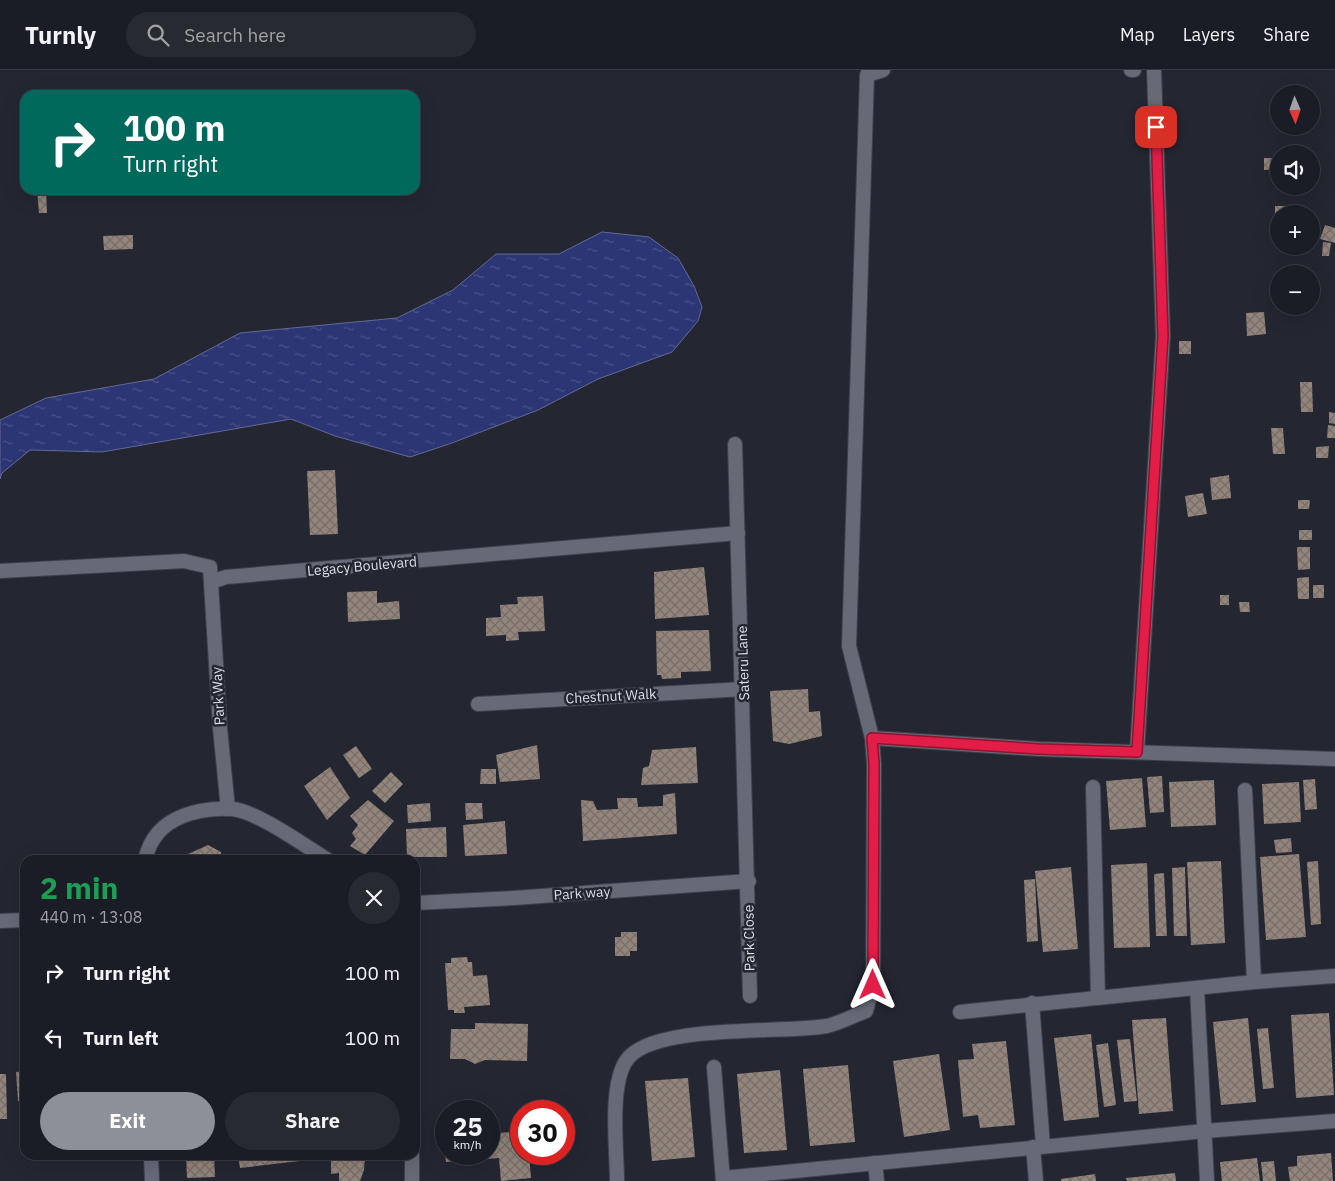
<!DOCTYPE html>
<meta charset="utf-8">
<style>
:root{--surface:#1b1d26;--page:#282a32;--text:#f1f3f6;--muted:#a0a2a7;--line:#393b43;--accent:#8c9099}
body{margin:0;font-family:"IBM Plex Sans",sans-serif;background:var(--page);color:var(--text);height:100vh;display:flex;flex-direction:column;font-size:19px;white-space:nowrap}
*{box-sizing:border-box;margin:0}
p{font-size:16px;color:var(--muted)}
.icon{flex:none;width:28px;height:28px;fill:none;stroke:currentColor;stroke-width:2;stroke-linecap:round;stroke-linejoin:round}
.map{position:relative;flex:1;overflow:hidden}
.details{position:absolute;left:20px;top:785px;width:400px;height:305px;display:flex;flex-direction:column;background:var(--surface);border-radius:15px;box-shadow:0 5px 20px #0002,0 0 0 1px var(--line)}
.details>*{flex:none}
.guide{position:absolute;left:20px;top:20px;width:400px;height:105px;border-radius:15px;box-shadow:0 5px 20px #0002,0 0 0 1px var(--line);background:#00695c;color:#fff;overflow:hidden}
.needle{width:32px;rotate:178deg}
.buttons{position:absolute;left:1270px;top:15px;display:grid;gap:10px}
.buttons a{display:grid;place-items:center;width:50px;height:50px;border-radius:50%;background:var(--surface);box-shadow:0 5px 20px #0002,0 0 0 1px var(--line);font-size:25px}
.speed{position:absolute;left:435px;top:1030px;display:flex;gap:10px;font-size:25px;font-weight:700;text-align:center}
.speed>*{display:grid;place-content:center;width:65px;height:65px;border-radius:50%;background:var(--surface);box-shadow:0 5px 20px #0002,0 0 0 1px var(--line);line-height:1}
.speed small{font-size:12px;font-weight:400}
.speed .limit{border:8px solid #d22;background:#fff;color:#111}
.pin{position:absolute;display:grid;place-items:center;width:42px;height:42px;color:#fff;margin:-21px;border-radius:10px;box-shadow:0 2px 8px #0006}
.me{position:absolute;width:55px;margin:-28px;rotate:0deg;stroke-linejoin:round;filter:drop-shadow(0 0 4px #0008)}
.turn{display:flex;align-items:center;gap:18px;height:105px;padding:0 20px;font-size:22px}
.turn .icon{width:65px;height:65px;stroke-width:2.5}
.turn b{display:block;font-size:35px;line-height:42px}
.round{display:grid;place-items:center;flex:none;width:52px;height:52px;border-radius:26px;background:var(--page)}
.headline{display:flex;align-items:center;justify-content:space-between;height:85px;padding:0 20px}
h1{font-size:30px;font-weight:700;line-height:38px;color:#1e9e55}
.button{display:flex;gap:10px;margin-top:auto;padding:10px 20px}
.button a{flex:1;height:58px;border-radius:30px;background:var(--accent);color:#fff;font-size:20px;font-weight:700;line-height:58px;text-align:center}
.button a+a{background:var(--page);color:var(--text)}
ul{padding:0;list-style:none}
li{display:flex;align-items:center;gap:15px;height:65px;padding:0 20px}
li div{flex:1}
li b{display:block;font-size:19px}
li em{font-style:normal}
header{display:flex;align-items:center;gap:30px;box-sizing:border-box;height:70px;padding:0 25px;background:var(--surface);border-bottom:1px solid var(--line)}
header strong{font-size:24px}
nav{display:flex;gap:28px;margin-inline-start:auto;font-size:18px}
.search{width:350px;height:45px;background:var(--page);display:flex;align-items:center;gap:12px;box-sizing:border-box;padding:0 18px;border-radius:28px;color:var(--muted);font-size:19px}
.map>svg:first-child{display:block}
</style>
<header>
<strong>Turnly</strong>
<div class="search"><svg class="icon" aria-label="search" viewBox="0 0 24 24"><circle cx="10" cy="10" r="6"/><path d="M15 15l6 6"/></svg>Search here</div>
<nav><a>Map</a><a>Layers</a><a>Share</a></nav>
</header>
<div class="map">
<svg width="1335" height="1111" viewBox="0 0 1335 1111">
<defs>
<pattern id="water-ripples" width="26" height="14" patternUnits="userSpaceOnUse" patternTransform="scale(1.25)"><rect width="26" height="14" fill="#2d3674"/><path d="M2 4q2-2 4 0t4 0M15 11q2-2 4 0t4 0" fill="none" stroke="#4b5388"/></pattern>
<pattern id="building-cross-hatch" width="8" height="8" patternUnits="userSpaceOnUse" patternTransform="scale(1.25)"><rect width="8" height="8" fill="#93857c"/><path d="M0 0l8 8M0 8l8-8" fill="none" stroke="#776e69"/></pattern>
</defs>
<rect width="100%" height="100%" fill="#242732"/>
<!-- water -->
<path fill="url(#water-ripples)" stroke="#626996" d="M602,162L649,167L678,188L694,216L702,237L698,251L672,282L598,309L538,340L452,373L410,387L335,366L291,349L102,382L30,380L2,403L0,409V350L46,328L154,309L240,263L397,248L453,220L496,184H559Z"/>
<!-- building -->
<g fill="url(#building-cross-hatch)">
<path d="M1264,88H1276V99L1264,100Z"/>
<path d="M37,120H46L47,143H39Z"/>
<path d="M1275,136H1285V144L1275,146Z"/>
<path d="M1325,155L1335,158V173L1320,169Z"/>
<path d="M133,165V179L104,180L103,166Z"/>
<path d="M1323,172L1331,173L1329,186H1322Z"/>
<path d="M1264,242L1266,264L1247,266L1246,243Z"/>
<rect x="1179" y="271" width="12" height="13"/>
<path d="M1300,312H1312L1313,342H1301Z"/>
<path d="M1329,342L1335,343V354L1329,353Z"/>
<path d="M1328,355L1335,356V368H1327Z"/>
<path d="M1271,358H1283L1285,384H1273Z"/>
<path d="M1329,376L1328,388H1316V377Z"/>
<path d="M335,400L338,464L310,465L307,401Z"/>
<path d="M1229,405L1231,428L1212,430L1210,408Z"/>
<path d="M1203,423L1207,444L1188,447L1185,426Z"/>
<path d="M1298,430H1310L1309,439H1298Z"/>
<rect x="1299" y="460" width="13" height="10"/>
<path d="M1297,477H1310V499L1298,500Z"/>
<path d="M704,497L709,545L655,549L654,502Z"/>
<path d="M1309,507V529H1298L1297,508Z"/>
<rect x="1313" y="515" width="11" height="13"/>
<path d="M377,521V533L399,531L400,549L348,552L347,522Z"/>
<rect x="1220" y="525" width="9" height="10"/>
<path d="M543,526L545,561L518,562L519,570L506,571V565L486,566V548L501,547L500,535L518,534L517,527Z"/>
<path d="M1239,532H1249L1250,542H1240Z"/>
<path d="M709,560L711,601L681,602V608L662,609L661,605H657L656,561Z"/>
<path d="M808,619L809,642L820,641L822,666L789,674L773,671L770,621Z"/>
<path d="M537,675L540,709L500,712L496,685Z"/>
<path d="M356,676L372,699L359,708L343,685Z"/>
<path d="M696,677L698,713L641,715L643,698L649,696L652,680Z"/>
<path d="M330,697L350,728L327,750L304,716Z"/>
<path d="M481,699H496V714H480Z"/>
<path d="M391,702L403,714L385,733L372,721Z"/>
<path d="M1162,706L1164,742L1150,743L1147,707Z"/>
<path d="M1142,708L1146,757L1110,760L1106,711Z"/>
<path d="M1315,709L1317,739L1305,740L1303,710Z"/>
<path d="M1214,710L1216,755L1171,757L1169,712Z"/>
<path d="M1299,712L1301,752L1264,754L1262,714Z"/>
<path d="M675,723L677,764L583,771L581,730L593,731L597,740L618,739L617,728H637L638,737L663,736V725Z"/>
<path d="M368,730L394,751L365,785L350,776L356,769L352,763L358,755L350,746Z"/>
<path d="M430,733L431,751L408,753L407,735Z"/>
<path d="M465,733H482L483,749L466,750Z"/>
<path d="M505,751L507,784L465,786L463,755Z"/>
<path d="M446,757L447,787H407L406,759Z"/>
<path d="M1291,768L1292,782L1276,783L1274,770Z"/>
<path d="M208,775L221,782V790H186V785Z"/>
<path d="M1299,784L1306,867L1266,870L1260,787Z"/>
<path d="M1221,791L1225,873L1191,875L1187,792Z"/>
<path d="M1318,791L1321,854L1311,855L1307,792Z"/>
<path d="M1147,793L1150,877L1114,878L1111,795Z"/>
<path d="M1071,797L1078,879L1043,882L1035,801Z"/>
<path d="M1185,797L1187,866H1174L1172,798Z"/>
<path d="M1164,803L1167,866H1156L1154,804Z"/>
<path d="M1035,809L1038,871L1027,872L1024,810Z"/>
<path d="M621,862H637V881H630V886H615V867H621Z"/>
<path d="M467,887L468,892H472L473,906L487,905L490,935L464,937L465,943H454V940H448L445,893H451V888Z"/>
<path d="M1329,943L1334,1025L1296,1028L1291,945Z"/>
<path d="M1166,948L1173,1041L1139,1044L1132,950Z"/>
<path d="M1248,948L1256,1032L1221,1035L1213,952Z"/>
<path d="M475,953L528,954L527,991L485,990L475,994L465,989H450L451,959H475Z"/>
<path d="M1268,958L1274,1018L1263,1019L1257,959Z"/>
<path d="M1091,964L1099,1047L1064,1051L1054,968Z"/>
<path d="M1130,969L1137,1031L1124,1032L1117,970Z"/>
<path d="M1006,971L1015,1055L980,1058L978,1045L963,1047L958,990L974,989L972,974Z"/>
<path d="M1108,973L1116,1035L1104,1037L1096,975Z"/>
<path d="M939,984L950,1060L904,1067L893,991Z"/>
<path d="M848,995L855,1072L810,1076L803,999Z"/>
<path d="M780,1000L787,1080L744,1083L737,1004Z"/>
<path d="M25,1001V1031H18L16,1002Z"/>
<path d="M0,1004H6L7,1049H0Z"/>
<path d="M688,1008L695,1087L652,1091L645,1011Z"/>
<path d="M521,1061V1084H529L531,1108L501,1111L499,1088L446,1092L445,1084H489V1064Z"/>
<path d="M1331,1083L1333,1111H1290L1288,1097L1297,1096V1086Z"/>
<path d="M186,1085H214L215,1107L187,1108Z"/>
<path d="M238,1085H316L317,1089L240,1098Z"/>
<path d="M331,1085H365L364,1100L360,1111H339V1103L331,1104Z"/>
<path d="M1257,1088L1260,1111H1222L1220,1092Z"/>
<path d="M1274,1091L1276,1111H1263L1261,1092Z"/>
<path d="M1175,1103L1176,1111H1127L1126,1108Z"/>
<path d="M1095,1104L1096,1111H1061V1109Z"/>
</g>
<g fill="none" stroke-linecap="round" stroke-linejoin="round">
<!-- minor casing -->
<g stroke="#3f424b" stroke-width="16">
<g id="minor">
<path d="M1131,0H1134"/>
<path d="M735,374L750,926"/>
<path d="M0,501L184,491L210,497L220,658L228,739"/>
<path d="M211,512L226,507L738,463"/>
<path d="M478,634L744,619"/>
<path d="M872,668L1039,679L1335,689"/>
<path d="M1137,682L1163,266L1154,0"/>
<path d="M1093,717L1098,928"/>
<path d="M1245,720L1254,912"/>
<path d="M145,790C150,768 162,754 183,746C198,740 217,738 233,739C258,742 305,776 328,790"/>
<path d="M415,833L514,828L749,811"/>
<path d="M0,851L25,850"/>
<path d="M1197,918L1207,1111"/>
<path d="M1032,933L1043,1076"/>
<path d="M960,942L1254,912L1335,906"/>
<path d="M714,997L723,1111"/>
<path d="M1033,1077L1036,1111"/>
<path d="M151,1085L152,1111"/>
<path d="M412,1085V1111"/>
<path d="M875,1093L877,1111"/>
<path d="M723,1108L1205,1061L1335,1051"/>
<path d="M617,1111C617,1080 609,1017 626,991C650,953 782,964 827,956C840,953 853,946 866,941L873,915L874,694L872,668L849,576L867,5L883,0"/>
</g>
</g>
<!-- minor -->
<use href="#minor" stroke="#666a77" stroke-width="14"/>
</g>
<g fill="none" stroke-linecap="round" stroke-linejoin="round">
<!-- route casing -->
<g stroke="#92132f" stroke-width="12">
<path id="route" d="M873,915L874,694L872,668L1039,679L1137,682L1163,266L1156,57"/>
</g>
<!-- route -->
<use href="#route" stroke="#e11d48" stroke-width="9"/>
</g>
<g text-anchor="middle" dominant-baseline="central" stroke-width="5" stroke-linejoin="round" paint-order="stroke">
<!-- street labels -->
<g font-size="14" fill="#dddfe7" stroke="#242732">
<text transform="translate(362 496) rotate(-5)">Legacy Boulevard</text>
<text transform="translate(743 593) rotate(-92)">Sateru Lane</text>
<text transform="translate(218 626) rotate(-93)">Park Way</text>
<text transform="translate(611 626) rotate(-3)">Chestnut Walk</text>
<text transform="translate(582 823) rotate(-4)">Park way</text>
<text transform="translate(749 868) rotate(-91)">Park Close</text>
</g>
</g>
</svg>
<div class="buttons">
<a><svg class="needle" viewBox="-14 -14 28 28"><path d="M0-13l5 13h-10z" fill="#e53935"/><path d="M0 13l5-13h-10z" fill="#a0a2a7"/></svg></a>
<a><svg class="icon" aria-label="sound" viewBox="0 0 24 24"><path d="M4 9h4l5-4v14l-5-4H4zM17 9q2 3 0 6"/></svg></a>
<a>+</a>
<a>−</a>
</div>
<div class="speed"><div>25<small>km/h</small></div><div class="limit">30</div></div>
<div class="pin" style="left:1156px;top:57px;background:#d93025"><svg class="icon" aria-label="arrive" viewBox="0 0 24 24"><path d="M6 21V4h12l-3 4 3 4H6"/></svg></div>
<svg class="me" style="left:873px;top:915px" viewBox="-20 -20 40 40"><path d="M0-17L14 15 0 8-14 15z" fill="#e11d48" stroke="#fff" stroke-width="4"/></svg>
<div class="guide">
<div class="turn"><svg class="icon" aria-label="right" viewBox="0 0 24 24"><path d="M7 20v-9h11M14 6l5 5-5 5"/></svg><div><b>100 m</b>Turn right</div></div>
</div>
<section class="details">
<div class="headline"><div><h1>2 min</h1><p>440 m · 13:08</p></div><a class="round"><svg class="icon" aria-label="close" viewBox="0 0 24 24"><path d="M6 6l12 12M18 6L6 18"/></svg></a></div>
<ul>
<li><svg class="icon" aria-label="right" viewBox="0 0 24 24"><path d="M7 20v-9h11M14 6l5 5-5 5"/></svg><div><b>Turn right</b></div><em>100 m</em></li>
<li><svg class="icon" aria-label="left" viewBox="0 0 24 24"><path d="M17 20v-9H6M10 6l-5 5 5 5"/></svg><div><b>Turn left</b></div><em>100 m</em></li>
</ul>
<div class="button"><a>Exit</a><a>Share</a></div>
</section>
</div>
